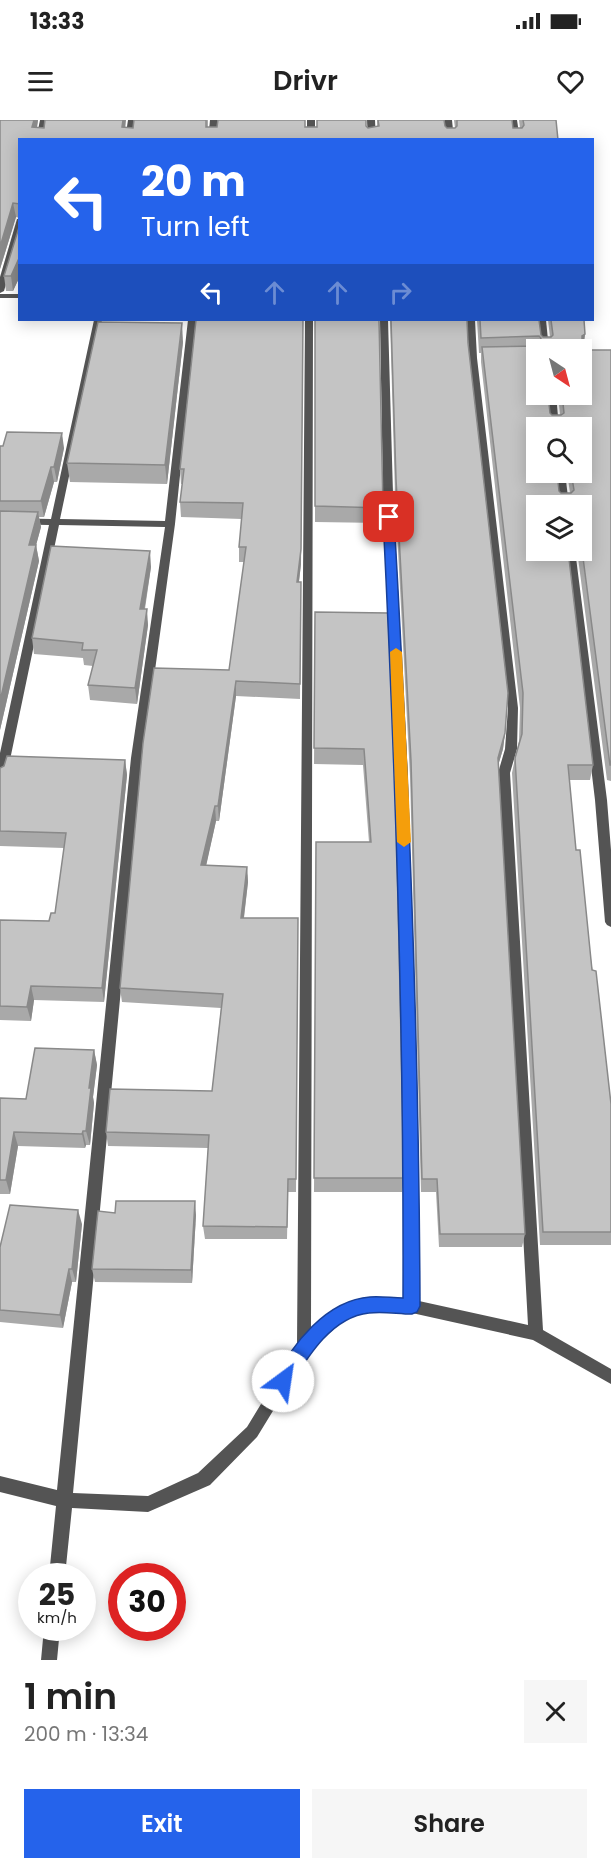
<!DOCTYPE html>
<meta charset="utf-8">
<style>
:root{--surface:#fff;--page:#f6f6f6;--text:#222;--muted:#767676;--accent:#2563eb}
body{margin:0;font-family:Poppins,sans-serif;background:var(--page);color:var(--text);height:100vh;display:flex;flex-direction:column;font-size:22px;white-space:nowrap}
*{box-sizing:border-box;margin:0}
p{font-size:20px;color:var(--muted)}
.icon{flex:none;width:33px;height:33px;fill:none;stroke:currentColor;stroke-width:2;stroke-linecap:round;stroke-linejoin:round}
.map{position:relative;height:1540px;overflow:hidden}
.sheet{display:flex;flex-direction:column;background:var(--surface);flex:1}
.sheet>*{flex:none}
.banner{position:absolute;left:18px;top:18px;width:576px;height:183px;border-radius:0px;box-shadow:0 3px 15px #0003;background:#2563eb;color:#fff;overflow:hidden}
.needle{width:39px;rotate:144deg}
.tools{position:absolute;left:526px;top:219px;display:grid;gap:12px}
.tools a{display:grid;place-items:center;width:66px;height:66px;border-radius:0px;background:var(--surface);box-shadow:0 3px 15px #0003;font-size:30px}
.speed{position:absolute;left:18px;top:1443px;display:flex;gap:12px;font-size:30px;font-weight:700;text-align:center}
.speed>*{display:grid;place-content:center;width:78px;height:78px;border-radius:50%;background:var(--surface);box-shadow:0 3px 15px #0003;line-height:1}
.speed small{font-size:15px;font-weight:400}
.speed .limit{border:9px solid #d22;background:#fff;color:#111}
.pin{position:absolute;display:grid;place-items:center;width:51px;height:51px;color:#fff;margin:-26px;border-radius:12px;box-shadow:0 3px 9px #0006}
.me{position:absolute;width:66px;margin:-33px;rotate:31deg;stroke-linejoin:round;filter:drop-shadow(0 0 4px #0008)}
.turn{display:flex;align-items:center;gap:21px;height:126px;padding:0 24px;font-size:27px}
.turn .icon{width:78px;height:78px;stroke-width:2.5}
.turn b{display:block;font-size:42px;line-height:51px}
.lanes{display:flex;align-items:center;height:57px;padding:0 24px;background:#0003;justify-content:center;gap:30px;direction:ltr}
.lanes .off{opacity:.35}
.round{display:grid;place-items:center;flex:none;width:63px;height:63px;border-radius:0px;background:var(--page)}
.headline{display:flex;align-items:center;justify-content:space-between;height:102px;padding:0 24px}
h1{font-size:36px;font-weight:600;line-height:45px}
.primary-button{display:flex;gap:12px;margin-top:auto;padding:12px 24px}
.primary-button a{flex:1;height:69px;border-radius:0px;background:var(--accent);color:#fff;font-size:24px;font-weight:600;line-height:69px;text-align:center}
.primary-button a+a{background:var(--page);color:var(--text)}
.status{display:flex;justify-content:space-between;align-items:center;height:42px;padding:0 30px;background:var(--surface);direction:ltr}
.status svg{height:16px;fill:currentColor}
header{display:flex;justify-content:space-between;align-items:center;height:78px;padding:0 24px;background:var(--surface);font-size:27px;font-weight:600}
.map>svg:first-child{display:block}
</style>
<div class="status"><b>13:33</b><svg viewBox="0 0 49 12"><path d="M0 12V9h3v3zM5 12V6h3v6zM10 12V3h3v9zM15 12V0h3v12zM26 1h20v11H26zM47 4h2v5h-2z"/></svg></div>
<header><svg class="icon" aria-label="menu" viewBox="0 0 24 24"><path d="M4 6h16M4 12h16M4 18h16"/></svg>Drivr<svg class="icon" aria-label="heart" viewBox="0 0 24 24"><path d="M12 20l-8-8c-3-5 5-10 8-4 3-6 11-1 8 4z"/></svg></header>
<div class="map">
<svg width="611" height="1540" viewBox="0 0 611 1540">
<rect width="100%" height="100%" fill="#fff"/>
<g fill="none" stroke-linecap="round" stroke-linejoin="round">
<!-- street -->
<g fill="#545454" fill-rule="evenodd">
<path d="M40,0H48L44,20H36Z"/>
<path d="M128,0H136L133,20H125Z"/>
<path d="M210,0H218L216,20H208Z"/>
<rect x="307" y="0" width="8" height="20"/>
<path d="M367,0H375L376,20H368Z"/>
<path d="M444,0H452L454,20H446Z"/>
<path d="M509,0H517L520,20H512Z"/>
<path d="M17,99H20V117L4,171L0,173V157Z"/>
<rect x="0" y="174" width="20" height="4"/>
<path d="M94,200H102L60,399L165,401L188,200H196L175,404L143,638L73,1373L148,1376L198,1353L247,1307L297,1225L305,200H313L311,1210C319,1204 326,1196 333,1190C353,1176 382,1178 405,1179L404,1014L396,656L383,374L380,200H388L393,374L408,656L418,1014L419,1181L528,1205L498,653L505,629L508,588L469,238L467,200H475L477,238L518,588L517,629L510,653L543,1210L611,1249V1264L533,1220L412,1193L368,1192L345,1199L309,1232L257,1317L210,1365L148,1392L72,1388L65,1456H49L56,1386L0,1372V1356L57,1370L131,638L165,407L59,405L6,659L0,663V633L49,405L0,404V398L51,399Z"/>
<path d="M538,200H546L549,230H541Z"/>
<path d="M547,274H556L559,308H550Z"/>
<path d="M555,352H565L569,386H559Z"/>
<path d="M565,430H575L607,680L611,730V807L607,805L605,802L595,680Z"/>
<path d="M44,1508H60L57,1540H41Z"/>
</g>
</g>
<!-- wall -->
<g fill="#a9a9a9" fill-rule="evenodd">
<path d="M0,0H38L37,7L133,8L134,0H208V7H305L366,6L368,8L377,6V0H444L445,6L447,8H455L454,0H512L513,8H520L519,0H556L558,20H20V98L16,97L0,149Z"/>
<path d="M20,104V156L13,171H6L4,156Z"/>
<path d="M196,200H305H303L301,444L299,462H301L300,579L236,576L219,701H216L206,745L247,747L248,762L244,798H298L296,1072H288L287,1119H205L203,1106L208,1028L108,1026L106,1012L212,971L221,888L122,882L120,868L229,550L244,442H239V427L242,399L181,397L180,382L182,364H181L180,349Z"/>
<path d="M315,200H380H379L383,388L382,403L315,402Z"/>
<path d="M390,200H467L468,223L505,613L503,629L498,645L525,1114L522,1127H439L436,1072H421L410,656L395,374Z"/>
<path d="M477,200H539L541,215L543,217H550L548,200H584L585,214L584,223L587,230H611V661L607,660L577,430H582V386H537L593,645L590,660H569L576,730L611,984V1125H540L512,653L515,638L519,621L520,588L481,242V233H479ZM537,230L582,274H558L560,295H552L550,293ZM537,308H582V352H567L570,373H561L559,371Z"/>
<path d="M183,222L167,364L70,362L67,343Z"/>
<path d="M0,326L64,328L57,362H54L44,397H39L41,407L36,425L39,441L0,610Z"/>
<path d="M151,447L145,489L148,505L137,584L90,580L88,565L93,546L84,545L83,538L34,534L32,518Z"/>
<path d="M315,492L388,493L404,1058L402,1072H314L316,722H369L363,645L314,644Z"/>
<path d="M125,640L127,655L104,882L34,880L31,901L0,900V800L49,801L55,793L64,728L0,726V648Z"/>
<path d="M94,930L97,945L93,977L94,983L90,1025H86L85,1028L18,1026L10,1074H0V978L26,979Z"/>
<path d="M115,1093L196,1095L192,1163L95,1162L92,1149Z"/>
<path d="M82,1104L76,1162H72L63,1208L0,1202V1127Z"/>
</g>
<!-- shaded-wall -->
<g fill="#898989">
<path d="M34,0H38L35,20L32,7Z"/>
<path d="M123,0H126L124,20L122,7Z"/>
<path d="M13,83L16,97L0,149V127Z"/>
<path d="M20,136V156L13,171L11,156Z"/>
<path d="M303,200L301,444L297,477L303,200H305Z"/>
<path d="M182,203L183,222L167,364L165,345Z"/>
<path d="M585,214L583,229L582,216Z"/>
<path d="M62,313L64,328L57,362L54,347Z"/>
<path d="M51,347L54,362L44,397L41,381Z"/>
<path d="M38,392L41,407L32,440L29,425Z"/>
<path d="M36,425L39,441L0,610V581Z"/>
<path d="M150,431L151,447L142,504L140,489Z"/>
<path d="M147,489L148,505L137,584L135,568Z"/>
<path d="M236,561V576L219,701L218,686Z"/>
<path d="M505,613L503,629L496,653L498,638Z"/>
<path d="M125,640L127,655L104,882L102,868Z"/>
<path d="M215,686L216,701L203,760L201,745Z"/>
<path d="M247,747L248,762L242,812L241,798Z"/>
<path d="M31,866L34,880L31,901L27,887Z"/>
<path d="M94,930L97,945L93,977L94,983L90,1025L86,1011L89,968Z"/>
<path d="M83,1011L86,1025L85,1028L82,1014Z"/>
<path d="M14,1012L18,1026L10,1074L6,1060Z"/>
<path d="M195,1081L196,1095L192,1163L191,1150Z"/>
<path d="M78,1090L82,1104L76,1162L72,1149Z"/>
<path d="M69,1149L72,1162L63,1208L60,1195Z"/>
</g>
<!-- building -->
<g fill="#c4c4c4" stroke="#898989" stroke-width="1.5" fill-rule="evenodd">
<path d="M0,0H34L32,7L44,8L45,0H123L122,7L133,8L134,0H206V7H217L218,0H305V7H317V0H366V6L368,8L379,6L378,0H444L445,6L447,8H455L457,6V0H512L513,8H522L524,5L523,0H556L558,20H20V84L13,83L0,127Z"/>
<path d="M20,104V136L11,156H4Z"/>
<path d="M196,200H303L301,429L297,462H301L300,564L236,561L218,686H215L201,745L247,747L241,798H298L296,1059H288L287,1107L203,1106L209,1015L106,1012L110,969L212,971L223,874L120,868L143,623L154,548L229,550L246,427H239L243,383L180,382L184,349H180Z"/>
<path d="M315,200H379L383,388L315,386Z"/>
<path d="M391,200H467L468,223L508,573L505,613L498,638L525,1114H440L437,1059H422L411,641L396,359Z"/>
<path d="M480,200H539L541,215L543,217H551L553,215L551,200H584L585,214L582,216V222L586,224L587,230H611V645H610L582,430V386H537V430H568L593,645H568L576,730H580L592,850L596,851L611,984V1112H543L515,638L522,614L523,573L482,227L539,226L541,218L539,216L481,218ZM537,230H582V274H562L564,293L561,295H552L550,293L548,274H537ZM537,308H582V352H571L574,370L571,373H561L559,371L557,352H537Z"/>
<path d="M98,202L182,203L165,345L67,343Z"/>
<path d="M7,312L62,313L54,347H51L41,381H0V326H3Z"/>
<path d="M0,391L38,392L29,425H36L0,581Z"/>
<path d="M51,426L150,431L140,489H147L135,568L88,565L97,530H82L83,523L32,518Z"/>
<path d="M315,492L388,493L395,640L404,1058H314L316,722H371L364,629L314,628Z"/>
<path d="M7,636L125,640L102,868L31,866L27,887L0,886V800L49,801L51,793H55L66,713L0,711V648L4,646Z"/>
<path d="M35,928L94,930L89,968H91L86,1011H83L82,1014L14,1012L6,1060H0V978L26,979Z"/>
<path d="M116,1081H195L191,1150L92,1149L98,1091L115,1093Z"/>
<path d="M10,1085L78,1090L72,1149H69L60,1195L0,1190V1127Z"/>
</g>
<!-- route -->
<path fill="#2563eb" stroke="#184099" stroke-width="1.5" d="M389,394L394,397C409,660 419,923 420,1186L417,1192L412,1194C398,1194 383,1191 369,1193C331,1197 307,1238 289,1267L283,1269L277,1267L275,1261C291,1224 327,1180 370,1177C381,1176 392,1178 403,1178C404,917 396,658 383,397Z"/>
<!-- slow -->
<path fill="#f59e0b" d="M396,528L402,532L411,722L404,727L397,722L390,532Z"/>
</svg>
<div class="tools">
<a><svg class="needle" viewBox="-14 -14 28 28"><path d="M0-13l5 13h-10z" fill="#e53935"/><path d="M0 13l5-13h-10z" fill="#767676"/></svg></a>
<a><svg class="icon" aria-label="search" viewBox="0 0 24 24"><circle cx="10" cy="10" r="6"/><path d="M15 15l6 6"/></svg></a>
<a><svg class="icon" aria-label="layers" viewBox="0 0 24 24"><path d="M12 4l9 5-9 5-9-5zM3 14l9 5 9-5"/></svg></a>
</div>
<div class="speed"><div>25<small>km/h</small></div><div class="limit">30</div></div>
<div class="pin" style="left:389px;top:397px;background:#d93025"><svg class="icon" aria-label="arrive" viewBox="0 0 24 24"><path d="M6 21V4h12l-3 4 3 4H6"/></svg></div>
<svg class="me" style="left:283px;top:1261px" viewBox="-20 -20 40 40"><circle r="19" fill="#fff"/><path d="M0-13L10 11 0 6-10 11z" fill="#2563eb"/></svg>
<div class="banner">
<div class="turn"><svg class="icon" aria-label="left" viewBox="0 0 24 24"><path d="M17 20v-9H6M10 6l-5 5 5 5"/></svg><div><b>20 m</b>Turn left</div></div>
<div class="lanes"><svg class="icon" aria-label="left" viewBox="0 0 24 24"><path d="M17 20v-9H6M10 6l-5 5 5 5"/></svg><svg class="icon off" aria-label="ahead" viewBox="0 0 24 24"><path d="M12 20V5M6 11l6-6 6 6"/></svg><svg class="icon off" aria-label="ahead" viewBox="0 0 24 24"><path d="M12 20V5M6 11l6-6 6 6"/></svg><svg class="icon off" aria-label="right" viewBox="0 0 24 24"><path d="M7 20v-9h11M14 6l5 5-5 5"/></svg></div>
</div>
</div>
<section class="sheet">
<div class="headline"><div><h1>1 min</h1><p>200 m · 13:34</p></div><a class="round"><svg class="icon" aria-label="close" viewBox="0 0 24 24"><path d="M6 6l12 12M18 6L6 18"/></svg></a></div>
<div class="primary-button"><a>Exit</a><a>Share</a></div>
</section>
